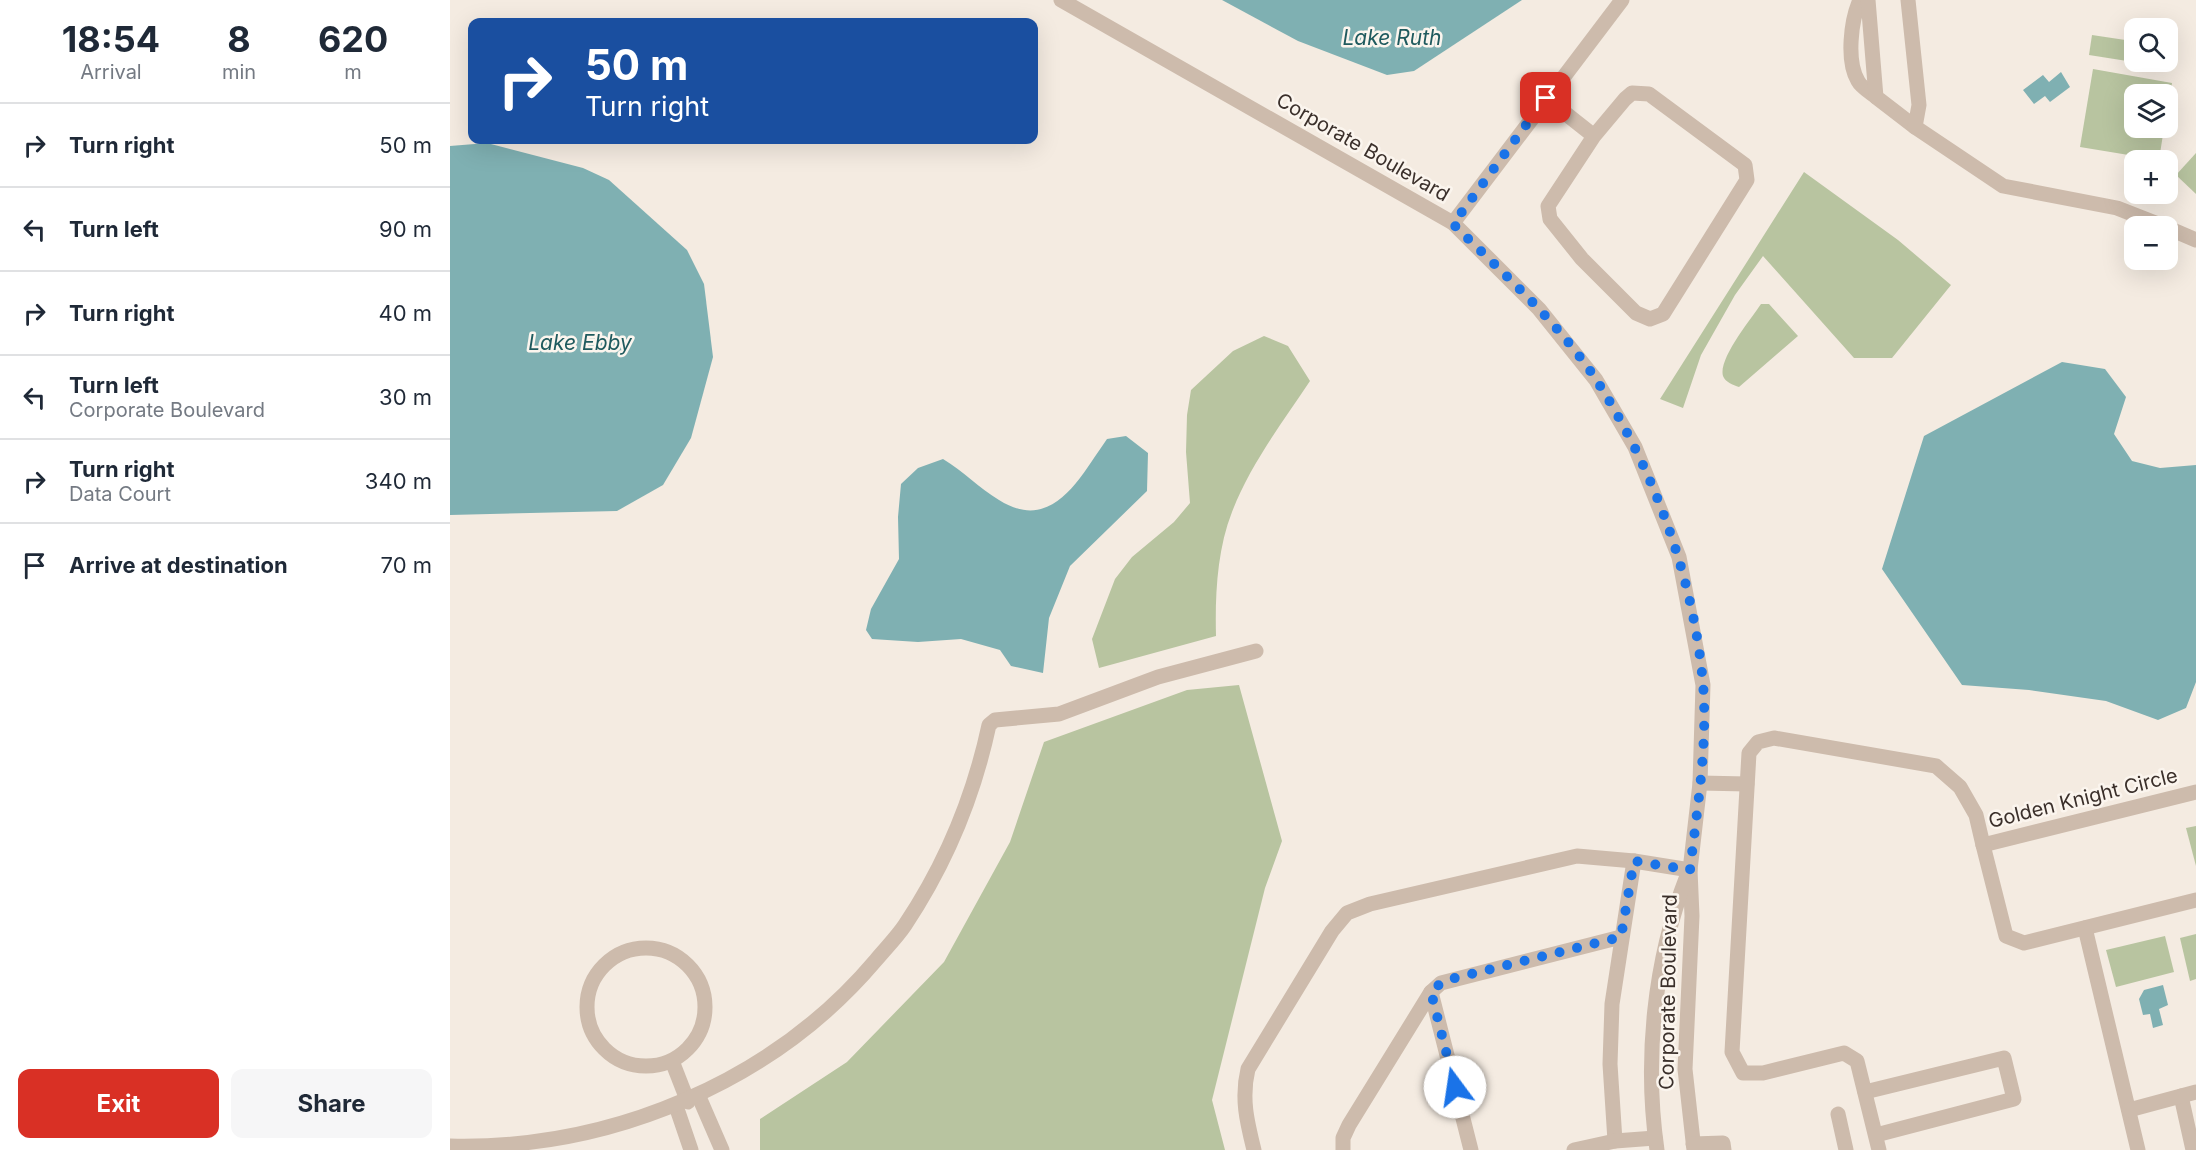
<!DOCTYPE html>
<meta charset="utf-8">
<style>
:root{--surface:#fff;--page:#f6f6f7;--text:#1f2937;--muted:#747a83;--line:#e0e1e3;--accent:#d93025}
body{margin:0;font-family:Inter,sans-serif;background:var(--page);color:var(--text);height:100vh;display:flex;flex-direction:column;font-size:22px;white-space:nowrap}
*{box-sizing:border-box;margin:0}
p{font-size:20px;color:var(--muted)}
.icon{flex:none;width:33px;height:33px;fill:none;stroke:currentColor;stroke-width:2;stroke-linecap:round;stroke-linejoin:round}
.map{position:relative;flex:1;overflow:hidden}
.side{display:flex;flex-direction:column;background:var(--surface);width:450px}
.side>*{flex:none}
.top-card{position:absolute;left:18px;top:18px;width:570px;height:126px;border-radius:12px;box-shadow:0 6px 24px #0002;background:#1a4fa0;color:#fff;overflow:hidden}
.fabs{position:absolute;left:1674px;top:18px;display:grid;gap:12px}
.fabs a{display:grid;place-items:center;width:54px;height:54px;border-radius:12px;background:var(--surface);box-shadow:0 6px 24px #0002;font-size:30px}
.pin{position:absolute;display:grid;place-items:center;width:51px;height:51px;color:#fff;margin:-26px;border-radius:12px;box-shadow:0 3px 9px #0006}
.me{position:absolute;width:66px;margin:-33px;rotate:346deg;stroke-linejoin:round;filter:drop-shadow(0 0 4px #0008)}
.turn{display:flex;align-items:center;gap:21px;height:126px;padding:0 18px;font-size:27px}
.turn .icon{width:78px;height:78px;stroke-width:2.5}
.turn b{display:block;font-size:42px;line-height:51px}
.eta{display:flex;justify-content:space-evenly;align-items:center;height:102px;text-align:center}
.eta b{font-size:36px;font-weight:700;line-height:42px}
.cta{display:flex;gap:12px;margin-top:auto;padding:12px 18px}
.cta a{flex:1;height:69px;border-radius:12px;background:var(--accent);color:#fff;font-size:24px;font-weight:700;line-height:69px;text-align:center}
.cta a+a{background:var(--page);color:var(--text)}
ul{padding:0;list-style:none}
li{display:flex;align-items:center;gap:18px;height:84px;padding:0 18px;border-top:2px solid var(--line)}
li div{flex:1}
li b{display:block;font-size:22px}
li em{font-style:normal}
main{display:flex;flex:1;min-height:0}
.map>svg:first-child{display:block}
</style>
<main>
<section class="side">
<div class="eta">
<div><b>18:54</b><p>Arrival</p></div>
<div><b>8</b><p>min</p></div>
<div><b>620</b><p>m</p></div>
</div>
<ul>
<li><svg class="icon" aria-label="right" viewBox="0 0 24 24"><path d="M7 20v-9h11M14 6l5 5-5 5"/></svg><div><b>Turn right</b></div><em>50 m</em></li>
<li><svg class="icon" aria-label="left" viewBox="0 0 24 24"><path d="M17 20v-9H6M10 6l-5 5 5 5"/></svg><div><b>Turn left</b></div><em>90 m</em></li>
<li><svg class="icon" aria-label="right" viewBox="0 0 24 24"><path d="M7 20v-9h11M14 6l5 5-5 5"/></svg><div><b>Turn right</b></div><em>40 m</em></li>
<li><svg class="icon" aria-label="left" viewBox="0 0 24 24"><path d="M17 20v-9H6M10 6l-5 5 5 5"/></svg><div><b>Turn left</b><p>Corporate Boulevard</p></div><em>30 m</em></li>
<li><svg class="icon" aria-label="right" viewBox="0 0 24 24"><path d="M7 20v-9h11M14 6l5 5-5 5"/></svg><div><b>Turn right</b><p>Data Court</p></div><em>340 m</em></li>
<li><svg class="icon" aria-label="arrive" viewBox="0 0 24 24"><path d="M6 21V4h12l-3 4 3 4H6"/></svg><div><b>Arrive at destination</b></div><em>70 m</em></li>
</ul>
<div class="cta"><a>Exit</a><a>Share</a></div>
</section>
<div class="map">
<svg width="1746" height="1150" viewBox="0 0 1746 1150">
<rect width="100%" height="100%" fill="#f4ebe1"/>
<!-- green -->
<g fill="#b8c4a0">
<path d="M1642,35L1682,41L1677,61L1639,55Z"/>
<path d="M1643,69L1722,83L1718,108V94H1684V128H1714L1709,160L1630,147Z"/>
<path d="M1746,153V194L1726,175Z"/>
<path d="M1354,172L1448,240L1501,285L1442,358H1404L1313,256L1285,295L1251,355L1233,408L1210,399Z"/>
<path d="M1311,304H1319L1348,336L1289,387C1283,385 1275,382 1273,376C1268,359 1301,319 1311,304Z"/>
<path d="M814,336L838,346L860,381C832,423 800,465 782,512C767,550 765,596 766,636L649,668L642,639L665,579L682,557L724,522L740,503L736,452L737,415L741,390L783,351Z"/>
<path d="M789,685L832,841L815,888L762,1100L775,1150H310V1119L397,1062L494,962L560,842L594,742L737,690Z"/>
<path d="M1746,826V866L1736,828Z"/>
<path d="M1746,934V979L1740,981L1730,938Z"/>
<path d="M1715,936L1724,972L1666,987L1656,950Z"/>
</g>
<!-- water -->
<g fill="#7fb0b2">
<path d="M772,0H1072L964,71L937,75L848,41Z"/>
<path d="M1611,72L1620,87L1600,102L1595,96L1584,104L1573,90L1593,75L1599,82Z"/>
<path d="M37,143L133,168L159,180L237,250L254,284L263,357L241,438L213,485L167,511L0,515V146Z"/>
<path d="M1612,362L1655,369L1676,397L1664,434L1682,461L1710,468L1746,465V682L1736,708L1708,720L1656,701L1579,690L1512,685L1432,569L1474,436Z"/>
<path d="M676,436L698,453L697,491L620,566L599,618L593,673L561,666L550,650L511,639L468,642L422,639L416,630L421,609L449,559L448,517L451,484L468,468L493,459C513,471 529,488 549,500C603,534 630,477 657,439Z"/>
<path d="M1713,985L1718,1005L1709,1009L1713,1025L1703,1028L1700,1014L1693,1015L1689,999L1694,990Z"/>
</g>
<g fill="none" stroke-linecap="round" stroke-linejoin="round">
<!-- minor -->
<g stroke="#cdbbac" stroke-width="15">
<path d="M611,0L1003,223L1089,309L1146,380L1185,447L1229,557L1253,685L1250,783L1240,870L1242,916L1235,1069L1244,1150"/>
<path d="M1410,0C1401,20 1396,61 1408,81C1411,87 1421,93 1426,97"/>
<path d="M1418,0L1426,97L1465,127"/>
<path d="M1458,0L1469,105L1465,127L1553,186L1667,208L1713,226"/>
<path d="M1096,98L1144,136L1098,206L1100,219L1132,259L1186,313L1200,319L1213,314L1297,180L1295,165L1199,94L1182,93L1175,99L1144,136"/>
<path d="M1003,223L1172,0"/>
<path d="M1718,228L1746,240"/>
<path d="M1250,783L1297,784"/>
<path d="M1746,792L1533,845L1556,936L1574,943L1746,900"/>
<path d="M1635,928L1688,1150"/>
<circle cx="196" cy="1007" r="59"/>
<path d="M981,992L1021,1150"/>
<path d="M222,1061L238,1102"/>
<path d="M1415,1092L1554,1058L1564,1099L1426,1135"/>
<path d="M1731,1096L1743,1150"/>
<path d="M249,1097L272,1150"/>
<path d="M226,1106L241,1150"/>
<path d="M1679,1110L1746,1092"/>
<path d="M1388,1114L1396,1150"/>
<path d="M1165,1141L1160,1064L1162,1004L1184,861"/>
<path d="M1243,1144L1273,1143L1274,1150"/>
<path d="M0,1146C161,1150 323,1082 426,960C436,948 447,937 455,925C495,865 524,795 539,725L545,720L609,714L708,677L806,651"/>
<path d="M804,1150C797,1122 791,1098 798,1069L882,931L897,913L920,904L1127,856L1184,861L1240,870"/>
<path d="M893,1150V1138L899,1125L981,992L991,983L1171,937"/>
<path d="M1124,1150L1165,1141L1205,1138"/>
<path d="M1207,1150C1194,1060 1204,960 1237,876"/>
<path d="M1429,1150L1407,1061L1394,1053L1313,1073H1293L1282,1052L1299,753L1308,742L1324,738L1486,766L1510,787L1526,815L1533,845"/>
</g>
</g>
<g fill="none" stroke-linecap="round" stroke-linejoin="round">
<!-- route -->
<path stroke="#1a73e8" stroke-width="10" stroke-dasharray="0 18" d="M1005,1087L981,992L991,983L1005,978L1171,937L1184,861L1240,870C1247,809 1258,745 1253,684C1244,579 1204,470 1147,381C1110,324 1052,272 1003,224L1096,98"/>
</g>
<g text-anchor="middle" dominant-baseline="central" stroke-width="5" stroke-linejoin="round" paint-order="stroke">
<!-- street labels -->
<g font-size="20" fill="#3b302b" stroke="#fbf5ee">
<text transform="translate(913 147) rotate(30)">Corporate Boulevard</text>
<text transform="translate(1633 798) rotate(-14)">Golden Knight Circle</text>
<text transform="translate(1218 992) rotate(-89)">Corporate Boulevard</text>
</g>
<!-- water labels -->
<g font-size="21" font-style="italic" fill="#1f5a5e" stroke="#fbf5ee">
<text x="942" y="37">Lake Ruth</text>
<text x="130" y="342">Lake Ebby</text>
</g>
</g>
</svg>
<div class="fabs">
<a><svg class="icon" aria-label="search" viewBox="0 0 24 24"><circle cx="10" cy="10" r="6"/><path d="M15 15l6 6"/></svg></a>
<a><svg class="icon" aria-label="layers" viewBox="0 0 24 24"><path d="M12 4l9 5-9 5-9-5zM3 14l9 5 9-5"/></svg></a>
<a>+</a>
<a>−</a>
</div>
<div class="pin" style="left:1096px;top:98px;background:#d93025"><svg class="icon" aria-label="arrive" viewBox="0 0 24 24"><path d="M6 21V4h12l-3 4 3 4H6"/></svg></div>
<svg class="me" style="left:1005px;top:1087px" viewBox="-20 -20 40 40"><circle r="19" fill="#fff"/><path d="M0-13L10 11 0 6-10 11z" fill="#1a73e8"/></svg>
<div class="top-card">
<div class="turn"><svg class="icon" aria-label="right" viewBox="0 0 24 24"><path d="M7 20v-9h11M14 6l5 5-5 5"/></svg><div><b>50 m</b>Turn right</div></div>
</div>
</div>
</main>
